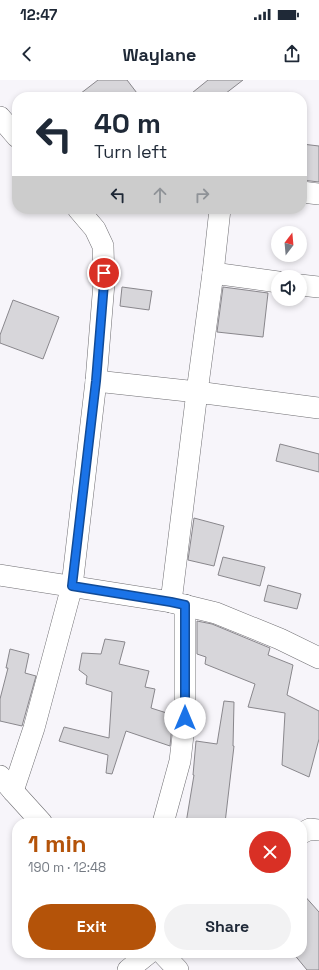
<!DOCTYPE html>
<meta charset="utf-8">
<style>
:root{--surface:#fff;--page:#f2f2f3;--text:#1f2937;--muted:#747a83;--accent:#b45309}
body{margin:0;font-family:"Space Grotesk",sans-serif;background:var(--page);color:var(--text);height:100vh;display:flex;flex-direction:column;font-size:15px;white-space:nowrap}
*{box-sizing:border-box;margin:0}
p{font-size:13px;color:var(--muted)}
.icon{flex:none;width:22px;height:22px;fill:none;stroke:currentColor;stroke-width:2;stroke-linecap:round;stroke-linejoin:round}
.map{position:relative;flex:1;overflow:hidden}
.panel{position:absolute;left:12px;top:738px;width:295px;height:140px;display:flex;flex-direction:column;background:var(--surface);border-radius:16px;box-shadow:0 2px 6px #0003}
.panel>*{flex:none}
.guide{position:absolute;left:12px;top:12px;width:295px;height:122px;border-radius:16px;box-shadow:0 2px 6px #0003;background:#fff;color:var(--text);overflow:hidden}
.needle{width:26px;rotate:16deg}
.buttons{position:absolute;left:271px;top:146px;display:grid;gap:8px}
.buttons a{display:grid;place-items:center;width:36px;height:36px;border-radius:50%;background:var(--surface);box-shadow:0 2px 6px #0003;font-size:20px}
.pin{position:absolute;display:grid;place-items:center;width:34px;height:34px;color:#fff;margin:-17px;border:2px solid #fff;border-radius:50%;box-shadow:0 1px 4px #0007}
.me{position:absolute;width:44px;margin:-22px;rotate:0deg;stroke-linejoin:round;filter:drop-shadow(0 0 3px #0008)}
.turn{display:flex;align-items:center;gap:14px;height:84px;padding:0 16px;font-size:18px}
.turn .icon{width:52px;height:52px;stroke-width:2.5}
.turn b{display:block;font-size:28px;line-height:34px}
.lanes{display:flex;align-items:center;height:38px;padding:0 16px;background:#0003;justify-content:center;gap:20px;direction:ltr}
.lanes .off{opacity:.35}
.round{display:grid;place-items:center;flex:none;width:42px;height:42px;border-radius:21px;background:var(--page)}
.summary{display:flex;align-items:center;justify-content:space-between;height:68px;padding:0 16px}
h1{font-size:24px;font-weight:700;line-height:30px;color:var(--accent)}
.action{display:flex;gap:8px;margin-top:auto;padding:8px 16px}
.action a{flex:1;height:46px;border-radius:24px;background:var(--accent);color:#fff;font-size:16px;font-weight:700;line-height:46px;text-align:center}
.action a+a{background:var(--page);color:var(--text)}
.status{display:flex;justify-content:space-between;align-items:center;height:28px;padding:0 20px;background:var(--surface);direction:ltr}
.status svg{height:11px;fill:currentColor}
header{display:flex;justify-content:space-between;align-items:center;height:52px;padding:0 16px;background:var(--surface);font-size:18px;font-weight:700}
.map>svg:first-child{display:block}
</style>
<div class="status"><b>12:47</b><svg viewBox="0 0 49 12"><path d="M0 12V9h3v3zM5 12V6h3v6zM10 12V3h3v9zM15 12V0h3v12zM26 1h20v11H26zM47 4h2v5h-2z"/></svg></div>
<header><svg class="icon" aria-label="back" viewBox="0 0 24 24"><path d="M15 5l-7 7 7 7"/></svg>Waylane<svg class="icon" aria-label="share" viewBox="0 0 24 24"><path d="M12 15V3M7 8l5-5 5 5M5 13v7h14v-7"/></svg></header>
<div class="map">
<svg width="319" height="890" viewBox="0 0 319 890">
<rect width="100%" height="100%" fill="#f7f5fa"/>
<!-- building -->
<g fill="#d7d6da" stroke="#89878c">
<path d="M98,0H127L140,17H76Z"/>
<path d="M208,0H243L221,17H187Z"/>
<path d="M302,64L319,66V102L302,100Z"/>
<path d="M122,207L152,211L149,230L120,226Z"/>
<path d="M223,207L268,213L263,257L217,252Z"/>
<path d="M13,220L59,237L43,279L0,263V255Z"/>
<path d="M280,364L319,374V392L276,381Z"/>
<path d="M194,438L224,446L214,486L188,480Z"/>
<path d="M223,477L265,487L260,506L218,495Z"/>
<path d="M268,505L301,514L297,529L264,521Z"/>
<path d="M197,541L212,544L270,568L268,575L293,585L287,615L319,631V659L309,697L282,685L285,633L248,627L255,604L205,584L206,577L197,574Z"/>
<path d="M105,559L125,562L119,584L149,591L145,607L155,609L151,628L173,635L170,666L126,651L112,694L106,693L108,675L59,661L64,647L109,658L112,612L86,604L87,596L79,590L82,573L101,574Z"/>
<path d="M10,569L29,574L25,593L36,596L22,646L0,641V619L8,588H6Z"/>
<path d="M224,621L234,622L233,666H234L225,743H186L194,695H193L196,661L217,664Z"/>
<path d="M302,813L319,832V890H307L293,873H302Z"/>
</g>
<g fill="none" stroke-linecap="round" stroke-linejoin="round">
<!-- street casing -->
<g stroke="#6f6e72" stroke-width="22">
<g id="street">
<path d="M0,37L17,57"/>
<path d="M302,112L319,114"/>
<path d="M213,193L278,202"/>
<path d="M300,205L319,207"/>
<path d="M96,301L197,312L213,193L220,129"/>
<path d="M0,495L171,522L216,533L280,559L319,578"/>
<path d="M171,522L197,312L319,328"/>
<path d="M0,696L13,711L42,743"/>
<path d="M13,711L34,648L72,506L96,301L104,203L103,166L95,149L78,129"/>
<path d="M163,743L180,681L185,638V525"/>
<path d="M302,753L310,749L319,750"/>
<path d="M162,873L178,890"/>
<path d="M128,890L149,873"/>
</g>
</g>
<!-- street -->
<use href="#street" stroke="#fff" stroke-width="21"/>
</g>
<g fill="none" stroke-linecap="round" stroke-linejoin="round">
<!-- route casing -->
<g stroke="#114b97" stroke-width="10">
<path id="route" d="M104,193V203L96,301L72,506L171,522L185,525V638"/>
</g>
<!-- route -->
<use href="#route" stroke="#1a73e8" stroke-width="7"/>
</g>
</svg>
<div class="buttons">
<a><svg class="needle" viewBox="-14 -14 28 28"><path d="M0-13l5 13h-10z" fill="#e53935"/><path d="M0 13l5-13h-10z" fill="#747a83"/></svg></a>
<a><svg class="icon" aria-label="sound" viewBox="0 0 24 24"><path d="M4 9h4l5-4v14l-5-4H4zM17 9q2 3 0 6"/></svg></a>
</div>
<div class="pin" style="left:104px;top:193px;background:#d93025"><svg class="icon" aria-label="arrive" viewBox="0 0 24 24"><path d="M6 21V4h12l-3 4 3 4H6"/></svg></div>
<svg class="me" style="left:185px;top:638px" viewBox="-20 -20 40 40"><circle r="19" fill="#fff"/><path d="M0-13L10 11 0 6-10 11z" fill="#1a73e8"/></svg>
<div class="guide">
<div class="turn"><svg class="icon" aria-label="left" viewBox="0 0 24 24"><path d="M17 20v-9H6M10 6l-5 5 5 5"/></svg><div><b>40 m</b>Turn left</div></div>
<div class="lanes"><svg class="icon" aria-label="left" viewBox="0 0 24 24"><path d="M17 20v-9H6M10 6l-5 5 5 5"/></svg><svg class="icon off" aria-label="ahead" viewBox="0 0 24 24"><path d="M12 20V5M6 11l6-6 6 6"/></svg><svg class="icon off" aria-label="right" viewBox="0 0 24 24"><path d="M7 20v-9h11M14 6l5 5-5 5"/></svg></div>
</div>
<section class="panel">
<div class="summary"><div><h1>1 min</h1><p>190 m · 12:48</p></div><a class="round" style="background:#d93025;color:#fff"><svg class="icon" aria-label="close" viewBox="0 0 24 24"><path d="M6 6l12 12M18 6L6 18"/></svg></a></div>
<div class="action"><a>Exit</a><a>Share</a></div>
</section>
</div>
